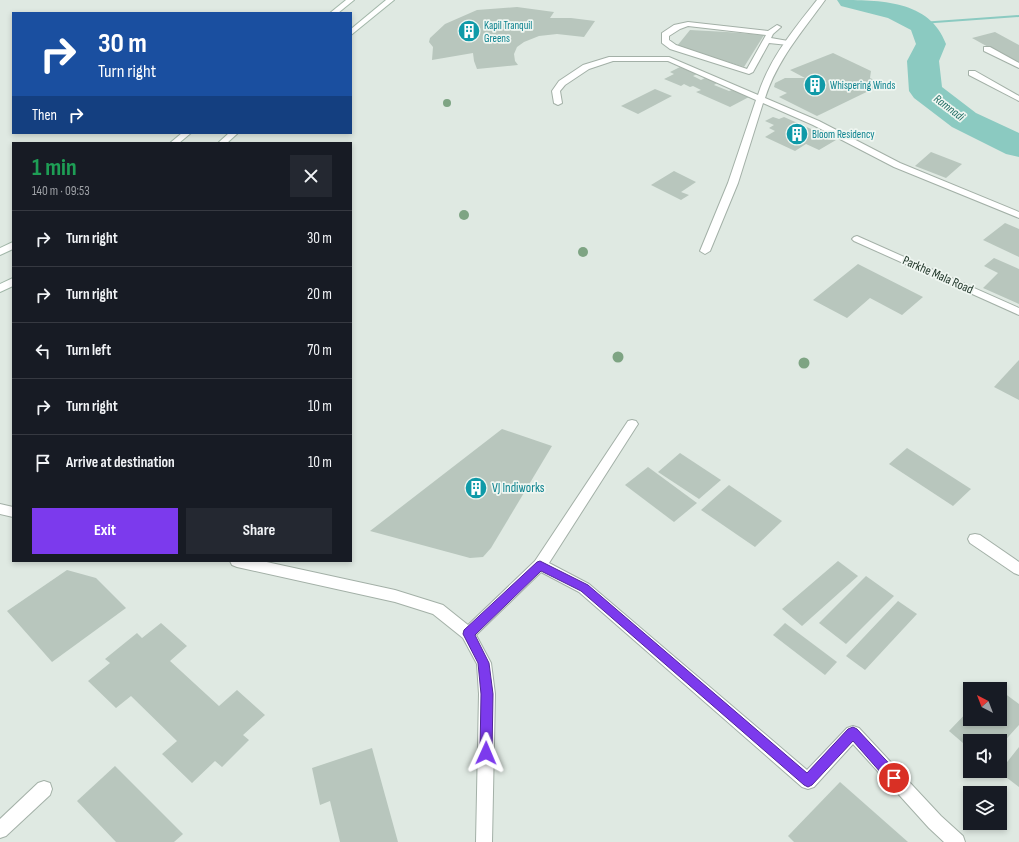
<!DOCTYPE html>
<meta charset="utf-8">
<style>
:root{--surface:#171b24;--page:#242831;--text:#f1f3f6;--muted:#9ea1a6;--line:#363941;--accent:#7c3aed}
body{margin:0;font-family:"Sofia Sans Condensed",sans-serif;background:var(--page);color:var(--text);height:100vh;display:flex;flex-direction:column;font-size:15px;white-space:nowrap}
*{box-sizing:border-box;margin:0}
p{font-size:13px;color:var(--muted)}
.icon{flex:none;width:22px;height:22px;fill:none;stroke:currentColor;stroke-width:2;stroke-linecap:round;stroke-linejoin:round}
.map{position:relative;flex:1;overflow:hidden}
.side{position:absolute;left:12px;top:142px;width:340px;height:420px;display:flex;flex-direction:column;background:var(--surface);border-radius:0px;box-shadow:0 2px 6px #0003}
.side>*{flex:none}
.top-card{position:absolute;left:12px;top:12px;width:340px;height:122px;border-radius:0px;box-shadow:0 2px 6px #0003;background:#1a4fa0;color:#fff;overflow:hidden}
.needle{width:26px;rotate:318deg}
.tools{position:absolute;left:963px;top:682px;display:grid;gap:8px}
.tools a{display:grid;place-items:center;width:44px;height:44px;border-radius:0px;background:var(--surface);box-shadow:0 2px 6px #0003;font-size:20px}
.pin{position:absolute;display:grid;place-items:center;width:34px;height:34px;color:#fff;margin:-17px;border:2px solid #fff;border-radius:50%;box-shadow:0 1px 4px #0007}
.me{position:absolute;width:44px;margin:-22px;rotate:1deg;stroke-linejoin:round;filter:drop-shadow(0 0 3px #0008)}
.turn{display:flex;align-items:center;gap:14px;height:84px;padding:0 20px;font-size:18px}
.turn .icon{width:52px;height:52px;stroke-width:2.5}
.turn b{display:block;font-size:28px;line-height:34px}
.then{display:flex;align-items:center;height:38px;padding:0 20px;background:#0003;gap:8px;font-size:15px}
.round{display:grid;place-items:center;flex:none;width:42px;height:42px;border-radius:0px;background:var(--page)}
.overview{display:flex;align-items:center;justify-content:space-between;height:68px;padding:0 20px}
h1{font-size:24px;font-weight:700;line-height:30px;color:#1e9e55}
.primary-button{display:flex;gap:8px;margin-top:auto;padding:8px 20px}
.primary-button a{flex:1;height:46px;border-radius:0px;background:var(--accent);color:#fff;font-size:16px;font-weight:700;line-height:46px;text-align:center}
.primary-button a+a{background:var(--page);color:var(--text)}
ul{padding:0;list-style:none}
li{display:flex;align-items:center;gap:12px;height:56px;padding:0 20px;border-top:1px solid var(--line)}
li div{flex:1}
li b{display:block;font-size:15px}
li em{font-style:normal}
.map>svg:first-child{display:block}
</style>
<div class="map">
<svg width="1019" height="842" viewBox="0 0 1019 842">
<rect width="100%" height="100%" fill="#dfe9e2"/>
<g fill="none" stroke-linecap="round" stroke-linejoin="round">
<!-- stream -->
<path fill="#8bcac1" fill-rule="evenodd" d="M1019,15V17L921,24L919,23L921,22Z"/>
<!-- river -->
<path fill="#8bcac1" fill-rule="evenodd" d="M837,0C880,0 930,0 946,44L939,61L942,87L976,113L1019,133V157L1006,154L952,127L914,98L909,91L907,61L916,44L911,30L888,18L841,6Z"/>
</g>
<!-- building -->
<g fill="#b8c6bd">
<path d="M517,7L554,12L550,18H571L595,21L584,37L557,34L539,36L524,42L517,47L514,54L515,61L518,65L477,69L474,61L473,53L432,60L433,47L429,42L430,38L445,24L477,10Z"/>
<path d="M690,30L727,32L764,35L744,67L677,46Z"/>
<path d="M995,32L1019,45V64L972,38Z"/>
<path d="M833,53L871,71L870,78L883,84L817,116L779,97L787,93L774,87L775,83L785,78H805L790,70Z"/>
<path d="M680,67L697,74L693,76L701,80L705,78L717,83L714,85L729,91L732,90L749,97L730,107L696,92L701,90L693,86L690,87L684,84L681,86L664,79L674,74L670,72Z"/>
<path d="M655,89L672,96L638,114L621,106Z"/>
<path d="M773,117L779,119L784,117L836,140L819,150L806,144L795,151L765,137L775,131L769,128L774,125L765,121Z"/>
<path d="M931,152L962,164L946,178L915,166Z"/>
<path d="M674,171L696,182L681,192L689,195L681,200L651,185Z"/>
<path d="M1005,223L1019,229V257L983,240Z"/>
<path d="M994,258L1019,269V304L983,288L998,273L984,266Z"/>
<path d="M858,264L923,297L902,315L870,298L847,318L813,300Z"/>
<path d="M1019,360V400L994,387Z"/>
<path d="M502,429L552,446L491,548L483,557L470,558L370,531Z"/>
<path d="M907,448L971,489L953,506L889,464Z"/>
<path d="M680,453L721,480L699,499L658,472Z"/>
<path d="M648,467L697,503L674,522L625,485Z"/>
<path d="M729,485L782,521L755,547L701,510Z"/>
<path d="M838,561L858,576L802,626L782,609Z"/>
<path d="M67,570L96,578L126,608L52,662L7,611Z"/>
<path d="M866,576L894,596L846,644L819,623Z"/>
<path d="M898,601L917,614L865,670L846,656Z"/>
<path d="M161,623L187,646L170,661L219,706L237,690L265,715L243,735L249,740L222,767L215,761L192,783L162,754L177,741L131,696L116,708L88,681L110,663L105,659L137,633L142,638Z"/>
<path d="M785,623L837,662L825,675L773,635Z"/>
<path d="M1000,690L1019,704V725L1000,746V741H970V749L949,731L970,709V719H1000Z"/>
<path d="M1019,747V787L998,771H1000Z"/>
<path d="M372,748L398,842H340L330,801L320,805L312,768Z"/>
<path d="M115,766L183,834L174,842H116L77,801Z"/>
<path d="M840,782L908,842H794L788,836Z"/>
</g>
<g fill="none" stroke-linecap="round" stroke-linejoin="round">
<!-- lane casing -->
<g stroke="#a3b0a7" stroke-width="2">
<path id="lane" d="M688,22L768,31L777,25L781,27L773,34L771,38L788,41L792,43L788,45L769,43L753,72L749,74L670,49L662,43V33L674,25ZM688,26L766,35L747,69L676,45L669,40V36L680,29Z"/>
</g>
<!-- street casing -->
<g stroke="#a3b0a7" stroke-width="2">
<g id="street">
<path d="M817,0H825C802,32 777,60 765,98L819,121L900,163L1019,212V218L894,167L813,125L763,103L738,183L710,251L705,254L700,251L728,183L756,100L668,61H613L589,69L565,85L560,91L562,103L558,105L554,103L552,91L559,81L583,65L609,57H669L758,95C769,59 794,29 817,0Z"/>
<path d="M984,47H990L1019,63V68L984,51Z"/>
<path d="M969,71H975L1019,96V101L969,75Z"/>
<path d="M857,236L1019,308V315L854,241L852,239L854,237Z"/>
<path d="M632,420L636,421L638,424L636,427L549,563L589,584L807,770L847,728L853,726L859,728L941,816L963,836L965,842H944L929,828L853,744L814,787L808,789L802,787L579,592L541,572L476,635L491,663L495,694L492,842H476L479,694L477,664L463,638L433,614L395,602L237,567L232,565L230,561H262L395,590L443,605L468,625L535,561L628,421Z"/>
<path d="M0,504L13,507V517L0,514Z"/>
<path d="M975,534L980,535L1019,562V575L1014,573L970,543L968,539L970,535Z"/>
<path d="M44,781L50,783L52,789L50,795L6,836L0,838V819L38,783Z"/>
</g>
</g>
<!-- secondary casing -->
<g stroke="#a2b7a9" stroke-width="2">
<g id="secondary">
<path d="M346,0H354L338,13H330Z"/>
<path d="M386,0H394L351,35V29Z"/>
<path d="M182,133H191L179,143H170Z"/>
<path d="M229,133H238L227,143H218Z"/>
<path d="M13,242V249L0,255V248Z"/>
<path d="M13,278V286L0,292V284Z"/>
</g>
</g>
<!-- lane -->
<use href="#lane" fill="#fff" fill-rule="evenodd"/>
<!-- street -->
<use href="#street" fill="#fff" fill-rule="evenodd"/>
<!-- secondary -->
<use href="#secondary" fill="#fff" fill-rule="evenodd"/>
</g>
<!-- trees -->
<g fill="#7ea483">
<circle cx="447" cy="103" r="4"/>
<circle cx="464" cy="215" r="5"/>
<circle cx="583" cy="252" r="5"/>
<circle cx="618" cy="357" r="5.5"/>
<circle cx="804" cy="363" r="5.5"/>
</g>
<!-- route -->
<path fill="#7c3aed" stroke="#51269a" d="M540,561L588,585L807,773L848,729L853,727L857,729L898,773L900,778L898,782L894,783L889,782L853,741L812,785L808,787L804,785L581,591L541,571L475,635L489,663L493,694L492,753L490,757L486,759L482,757L480,753L481,694L478,663L463,634L464,630L537,562Z"/>
<!-- icons -->
<defs>
<g id="building-disc" transform="scale(1.15)"><circle r="9.5" fill="#0f9aa8" stroke="#eff6f1"/><path d="M-4-6H4V6H1V3H-1V6H-4ZM-2.5-4.3h1.7v1.8h-1.7ZM.8-4.3h1.7v1.8H.8ZM-2.5-1h1.7V.8h-1.7ZM.8-1h1.7V.8H.8Z" fill="#fff"/></g>
</defs>
<g fill-rule="evenodd">
<use href="#building-disc" x="469" y="31"/>
<use href="#building-disc" x="815" y="85"/>
<use href="#building-disc" x="797" y="134"/>
<use href="#building-disc" x="476" y="488"/>
</g>
<g text-anchor="middle" dominant-baseline="central" stroke-width="3.5" stroke-linejoin="round" paint-order="stroke">
<!-- far-culture labels -->
<g font-size="11" fill="#0d838f" stroke="#eff6f1" text-anchor="start">
<text x="484" y="25">Kapil Tranquil<tspan x="484" dy="13">Greens</tspan></text>
<text x="830" y="85">Whispering Winds</text>
<text x="812" y="134">Bloom Residency</text>
</g>
<!-- far-water labels -->
<g font-size="12" font-style="italic" fill="#216e64" stroke="#eff6f1">
<text transform="translate(949 108) rotate(37)">Ramnadi</text>
</g>
<!-- street labels -->
<g font-size="13" fill="#22382b" stroke="#eff6f1">
<text transform="translate(938 275) rotate(24)">Parkhe Mala Road</text>
</g>
<!-- culture labels -->
<g font-size="13" fill="#0d838f" stroke="#eff6f1" text-anchor="start">
<text x="492" y="488">VJ Indiworks</text>
</g>
</g>
</svg>
<div class="tools">
<a><svg class="needle" viewBox="-14 -14 28 28"><path d="M0-13l5 13h-10z" fill="#e53935"/><path d="M0 13l5-13h-10z" fill="#9ea1a6"/></svg></a>
<a><svg class="icon" aria-label="sound" viewBox="0 0 24 24"><path d="M4 9h4l5-4v14l-5-4H4zM17 9q2 3 0 6"/></svg></a>
<a><svg class="icon" aria-label="layers" viewBox="0 0 24 24"><path d="M12 4l9 5-9 5-9-5zM3 14l9 5 9-5"/></svg></a>
</div>
<div class="pin" style="left:894px;top:778px;background:#d93025"><svg class="icon" aria-label="arrive" viewBox="0 0 24 24"><path d="M6 21V4h12l-3 4 3 4H6"/></svg></div>
<svg class="me" style="left:486px;top:753px" viewBox="-20 -20 40 40"><path d="M0-17L14 15 0 8-14 15z" fill="#7c3aed" stroke="#fff" stroke-width="4"/></svg>
<div class="top-card">
<div class="turn"><svg class="icon" aria-label="right" viewBox="0 0 24 24"><path d="M7 20v-9h11M14 6l5 5-5 5"/></svg><div><b>30 m</b>Turn right</div></div>
<div class="then">Then<svg class="icon" aria-label="right" viewBox="0 0 24 24"><path d="M7 20v-9h11M14 6l5 5-5 5"/></svg></div>
</div>
<section class="side">
<div class="overview"><div><h1>1 min</h1><p>140 m · 09:53</p></div><a class="round"><svg class="icon" aria-label="close" viewBox="0 0 24 24"><path d="M6 6l12 12M18 6L6 18"/></svg></a></div>
<ul>
<li><svg class="icon" aria-label="right" viewBox="0 0 24 24"><path d="M7 20v-9h11M14 6l5 5-5 5"/></svg><div><b>Turn right</b></div><em>30 m</em></li>
<li><svg class="icon" aria-label="right" viewBox="0 0 24 24"><path d="M7 20v-9h11M14 6l5 5-5 5"/></svg><div><b>Turn right</b></div><em>20 m</em></li>
<li><svg class="icon" aria-label="left" viewBox="0 0 24 24"><path d="M17 20v-9H6M10 6l-5 5 5 5"/></svg><div><b>Turn left</b></div><em>70 m</em></li>
<li><svg class="icon" aria-label="right" viewBox="0 0 24 24"><path d="M7 20v-9h11M14 6l5 5-5 5"/></svg><div><b>Turn right</b></div><em>10 m</em></li>
<li><svg class="icon" aria-label="arrive" viewBox="0 0 24 24"><path d="M6 21V4h12l-3 4 3 4H6"/></svg><div><b>Arrive at destination</b></div><em>10 m</em></li>
</ul>
<div class="primary-button"><a>Exit</a><a>Share</a></div>
</section>
</div>
